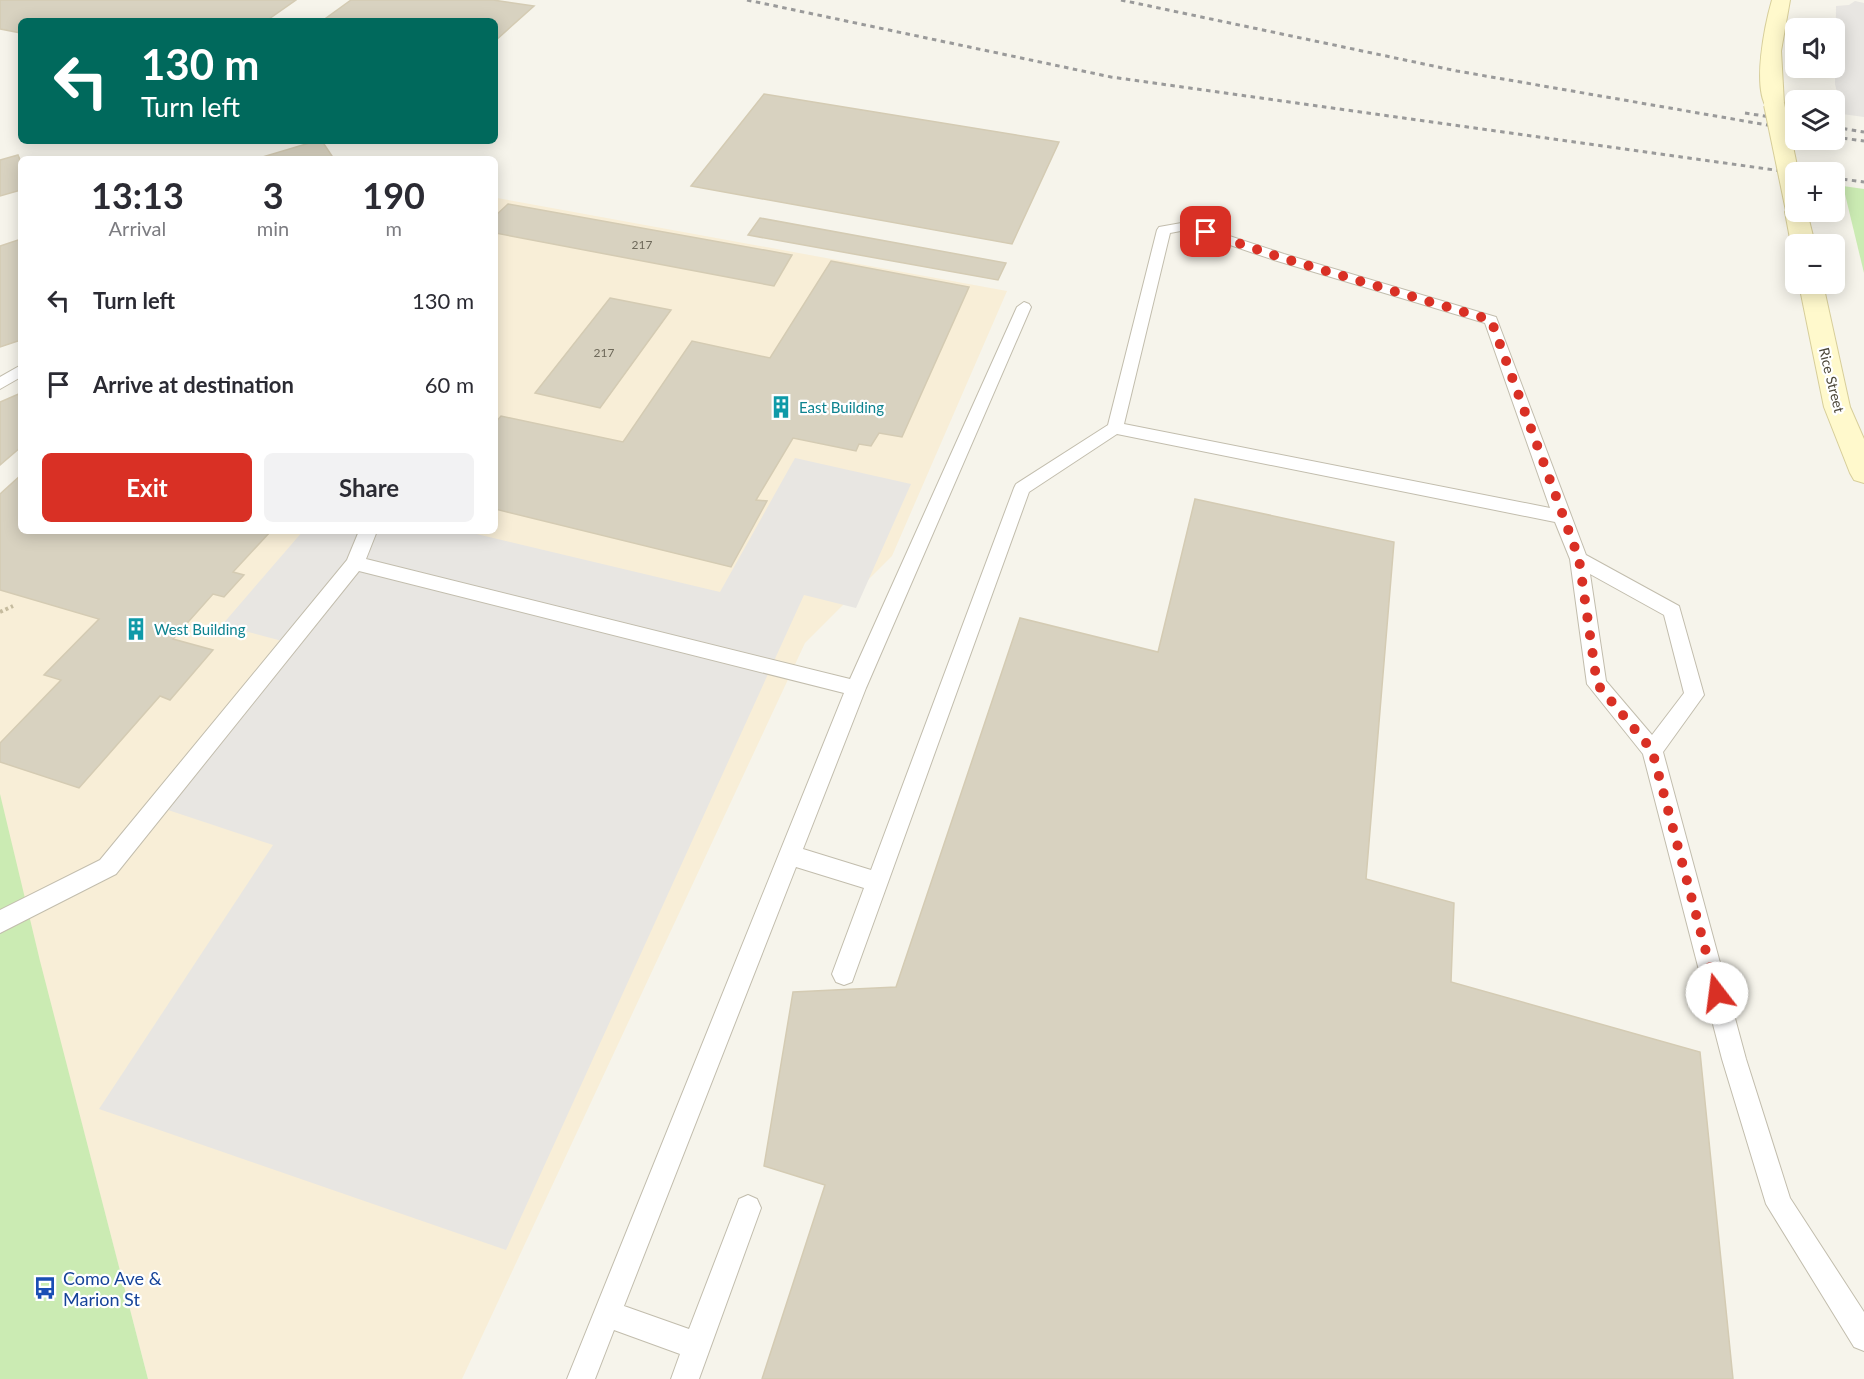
<!DOCTYPE html>
<meta charset="utf-8">
<style>
:root{--surface:#fff;--page:#f2f2f3;--text:#2b2b33;--muted:#7c7c81;--accent:#d93025}
body{margin:0;font-family:Lato,sans-serif;background:var(--page);color:var(--text);height:100vh;display:flex;flex-direction:column;font-size:22px;white-space:nowrap}
*{box-sizing:border-box;margin:0}
p{font-size:20px;color:var(--muted)}
.icon{flex:none;width:33px;height:33px;fill:none;stroke:currentColor;stroke-width:2;stroke-linecap:round;stroke-linejoin:round}
.map{position:relative;flex:1;overflow:hidden}
.panel{position:absolute;left:18px;top:156px;width:480px;height:378px;display:flex;flex-direction:column;background:var(--surface);border-radius:9px;box-shadow:0 3px 15px #0003}
.panel>*{flex:none}
.guide{position:absolute;left:18px;top:18px;width:480px;height:126px;border-radius:9px;box-shadow:0 3px 15px #0003;background:#00695c;color:#fff;overflow:hidden}
.tools{position:absolute;left:1785px;top:18px;display:grid;gap:12px}
.tools a{display:grid;place-items:center;width:60px;height:60px;border-radius:9px;background:var(--surface);box-shadow:0 3px 15px #0003;font-size:30px}
.pin{position:absolute;display:grid;place-items:center;width:51px;height:51px;color:#fff;margin:-26px;border-radius:12px;box-shadow:0 3px 9px #0006}
.me{position:absolute;width:66px;margin:-33px;rotate:345deg;stroke-linejoin:round;filter:drop-shadow(0 0 4px #0008)}
.turn{display:flex;align-items:center;gap:21px;height:126px;padding:0 24px;font-size:27px}
.turn .icon{width:78px;height:78px;stroke-width:2.5}
.turn b{display:block;font-size:42px;line-height:51px}
.eta{display:flex;justify-content:space-evenly;align-items:center;height:102px;text-align:center}
.eta b{font-size:36px;font-weight:700;line-height:42px}
.cta{display:flex;gap:12px;margin-top:auto;padding:12px 24px}
.cta a{flex:1;height:69px;border-radius:9px;background:var(--accent);color:#fff;font-size:24px;font-weight:700;line-height:69px;text-align:center}
.cta a+a{background:var(--page);color:var(--text)}
ul{padding:0;list-style:none}
li{display:flex;align-items:center;gap:18px;height:84px;padding:0 24px}
li div{flex:1}
li b{display:block;font-size:22px}
li em{font-style:normal}
.map>svg:first-child{display:block}
</style>
<div class="map">
<svg width="1864" height="1379" viewBox="0 0 1864 1379">
<rect width="100%" height="100%" fill="#f6f4eb"/>
<!-- commercial -->
<path fill="#f8eed7" d="M497,198L1007,291L892,556L805,643L462,1379H148L0,810V494L21,475V531H495V199Z"/>
<!-- green -->
<g fill="#cbebb3">
<path d="M1843,186L1864,189V273Z"/>
<path d="M0,794L40,961L148,1379H0Z"/>
</g>
<!-- parking -->
<g fill="#e8e6e2">
<path d="M1855,1L1864,3V117L1842,114L1835,84L1836,6L1849,5Z"/>
<path d="M795,458L911,484L856,608L804,595L506,1250L99,1109L273,845L150,804L282,641L222,625L303,531H464L720,592Z"/>
</g>
<!-- building -->
<g fill="#d8d2c0" stroke="#d4cbb3" stroke-width="1.5">
<path d="M0,0H296L266,21H21V33L0,29Z"/>
<path d="M351,0H493L534,6L495,41V21H322Z"/>
<path d="M764,94L1059,142L1012,244L691,186Z"/>
<path d="M316,141H322L334,159H256Z"/>
<path d="M18,155L21,162V190L0,196V160Z"/>
<path d="M508,204L792,255L774,286L495,233V216Z"/>
<path d="M760,218L1006,263L998,280L748,235Z"/>
<path d="M21,239V340L0,347V246Z"/>
<path d="M831,261L969,287L902,437L879,433L871,446L859,444L856,451L793,438L756,500L767,501L731,567L495,509V423L501,416L623,442L692,341L770,358Z"/>
<path d="M610,298L671,310L600,408L535,393Z"/>
<path d="M21,393V447L0,465V402Z"/>
<path d="M21,475V531H271L233,572L244,575L224,597L213,594L173,639L213,650L170,700L160,696L79,788L0,762V743L61,680L44,675L99,619L0,590V494Z"/>
<path d="M1195,499L1394,542L1366,879L1454,903L1451,982L1700,1052L1733,1379H762L825,1185L764,1166L793,992L896,987L1020,618L1158,652Z"/>
</g>
<g fill="none" stroke-linecap="round" stroke-linejoin="round">
<!-- lane casing -->
<g stroke="#c2bdad" stroke-width="2">
<g id="lane">
<path d="M1187,222L1284,254L1496,317L1586,555L1679,606L1704,695L1663,752L1746,1059L1790,1198L1864,1312V1351L1854,1347L1766,1204L1722,1059L1643,754L1587,684L1570,559L1555,522L1117,434L1029,492L852,982L844,985L836,982L832,974L864,888L796,867L624,1306L689,1329L739,1199L748,1195L757,1199L761,1208L699,1379H671L680,1354L614,1330L595,1379H567L844,693L359,571L116,874L0,933V910L100,860L347,560L359,531H377L366,559L850,679L1017,307L1024,302L1029,304L1031,307L866,688L803,849L871,870L1014,488L1016,484L1108,425L1157,230L1159,227ZM1186,230L1274,260L1485,323L1550,508L1124,424L1170,233ZM1590,574L1664,615L1684,693L1652,735L1606,681Z"/>
<path d="M21,365V377L0,389V377Z"/>
</g>
</g>
<!-- secondary casing -->
<g stroke="#d7ce9a" stroke-width="2">
<g id="secondary">
<path d="M1772,0H1790L1781,51L1784,104L1781,108H1767C1752,87 1765,24 1772,0Z"/>
<path d="M1796,205V212H1807L1815,244H1796V249L1791,244L1785,212L1788,207Z"/>
<path d="M1799,284H1823L1850,407L1864,439V483L1854,480L1850,473L1824,407Z"/>
</g>
</g>
<!-- path -->
<path stroke="#c5bb9e" stroke-width="4" stroke-dasharray="3 3" stroke-linecap="butt" d="M0,612L13,606"/>
<!-- lane -->
<use href="#lane" fill="#fff" fill-rule="evenodd"/>
<!-- secondary -->
<use href="#secondary" fill="#fff9cc" fill-rule="evenodd"/>
<!-- rail -->
<g stroke="#9a9a9a" stroke-width="3" stroke-dasharray="4.5 4.5" stroke-linecap="butt">
<path d="M747,0L1111,77L1796,173"/>
<path d="M1121,0L1457,71L1796,130"/>
<path d="M1745,113L1796,121"/>
<path d="M1834,127L1864,132"/>
<path d="M1834,137L1864,141"/>
<path d="M1834,178L1864,182"/>
</g>
<!-- secondary-bridge casing -->
<g stroke="#d7ce9a" stroke-width="22" stroke-linecap="butt">
<path id="secondary-bridge" d="M1774,104L1796,210"/>
</g>
<!-- secondary-bridge -->
<use href="#secondary-bridge" stroke="#fff9cc" stroke-width="20"/>
</g>
<g fill="none" stroke-linecap="round" stroke-linejoin="round">
<!-- route -->
<path stroke="#d93025" stroke-width="10" stroke-dasharray="0 18" d="M1206,232L1279,257L1491,320L1579,559L1597,684L1652,750L1717,993"/>
</g>
<!-- icons -->
<defs>
<g id="building-bare" transform="scale(1.8)"><path d="M-4-6H4V6H1V3H-1V6H-4ZM-2.5-4.3h1.7v1.8h-1.7ZM.8-4.3h1.7v1.8H.8ZM-2.5-1h1.7V.8h-1.7ZM.8-1h1.7V.8H.8Z" fill="#0f9aa8" stroke="#fff" stroke-width="2.5" paint-order="stroke"/></g>
<g id="bus-bare" transform="scale(1.8)"><path d="M-5-6H5V4H4V6H2V4H-2V6H-4V4H-5ZM-3.5-4V0h7V-4ZM-3.5 1.2v1.5H-2V1.2ZM2 1.2v1.5H3.5V1.2Z" fill="#1a4fb4" stroke="#fff" stroke-width="2.5" paint-order="stroke"/></g>
</defs>
<g fill-rule="evenodd">
<use href="#building-bare" x="781" y="407"/>
<use href="#building-bare" x="136" y="629"/>
<use href="#bus-bare" x="45" y="1288"/>
</g>
<g text-anchor="middle" dominant-baseline="central" stroke-width="4.5" stroke-linejoin="round" paint-order="stroke">
<!-- number labels -->
<g font-size="12" fill="#6e695a">
<text x="642" y="244">217</text>
<text x="604" y="352">217</text>
</g>
<!-- far-street labels -->
<g font-size="14" fill="#4b4638" stroke="#fff">
<text transform="translate(1832 380) rotate(76)">Rice Street</text>
</g>
<!-- culture labels -->
<g font-size="15" fill="#0d838f" stroke="#fff" text-anchor="start">
<text x="799" y="407">East Building</text>
<text x="154" y="629">West Building</text>
</g>
<!-- near-transit labels -->
<g font-size="18" fill="#164399" stroke="#fff" text-anchor="start">
<text x="63" y="1278">Como Ave &amp;<tspan x="63" dy="21">Marion St</tspan></text>
</g>
</g>
</svg>
<div class="tools">
<a><svg class="icon" aria-label="sound" viewBox="0 0 24 24"><path d="M4 9h4l5-4v14l-5-4H4zM17 9q2 3 0 6"/></svg></a>
<a><svg class="icon" aria-label="layers" viewBox="0 0 24 24"><path d="M12 4l9 5-9 5-9-5zM3 14l9 5 9-5"/></svg></a>
<a>+</a>
<a>−</a>
</div>
<div class="pin" style="left:1206px;top:232px;background:#d93025"><svg class="icon" aria-label="arrive" viewBox="0 0 24 24"><path d="M6 21V4h12l-3 4 3 4H6"/></svg></div>
<svg class="me" style="left:1717px;top:993px" viewBox="-20 -20 40 40"><circle r="19" fill="#fff"/><path d="M0-13L10 11 0 6-10 11z" fill="#d93025"/></svg>
<div class="guide">
<div class="turn"><svg class="icon" aria-label="left" viewBox="0 0 24 24"><path d="M17 20v-9H6M10 6l-5 5 5 5"/></svg><div><b>130 m</b>Turn left</div></div>
</div>
<section class="panel">
<div class="eta">
<div><b>13:13</b><p>Arrival</p></div>
<div><b>3</b><p>min</p></div>
<div><b>190</b><p>m</p></div>
</div>
<ul>
<li><svg class="icon" aria-label="left" viewBox="0 0 24 24"><path d="M17 20v-9H6M10 6l-5 5 5 5"/></svg><div><b>Turn left</b></div><em>130 m</em></li>
<li><svg class="icon" aria-label="arrive" viewBox="0 0 24 24"><path d="M6 21V4h12l-3 4 3 4H6"/></svg><div><b>Arrive at destination</b></div><em>60 m</em></li>
</ul>
<div class="cta"><a>Exit</a><a>Share</a></div>
</section>
</div>
